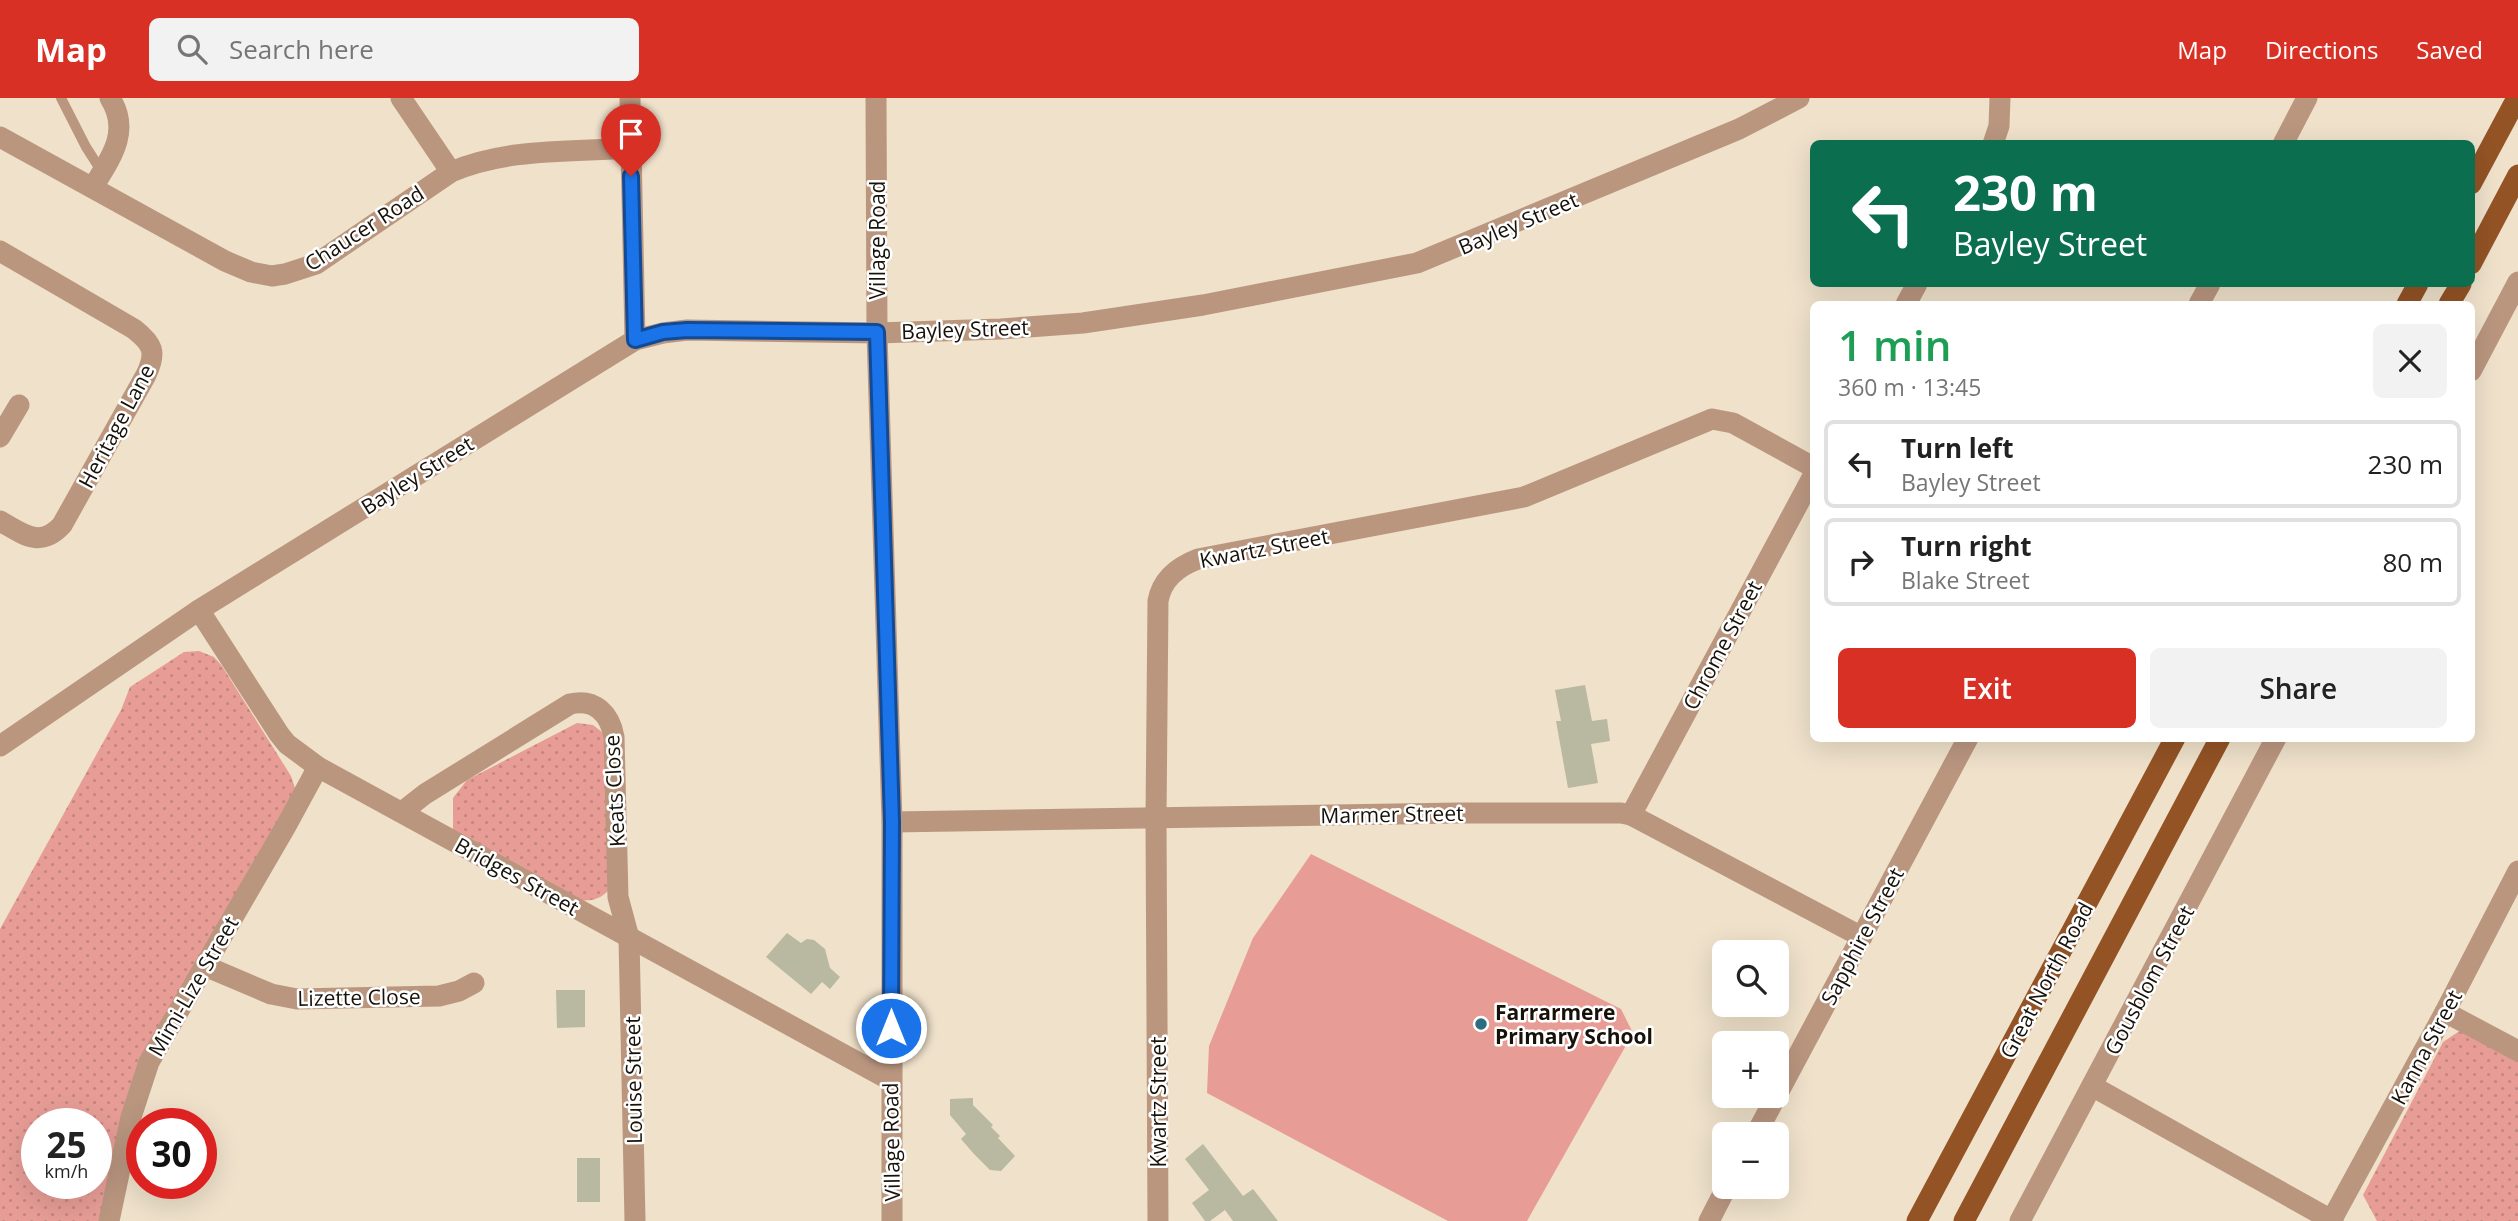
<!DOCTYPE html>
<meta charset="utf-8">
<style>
:root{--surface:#fff;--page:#f2f2f2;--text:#222;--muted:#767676;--line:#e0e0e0;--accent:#d93025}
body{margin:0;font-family:"Open Sans",sans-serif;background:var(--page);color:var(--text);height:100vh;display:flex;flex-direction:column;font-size:26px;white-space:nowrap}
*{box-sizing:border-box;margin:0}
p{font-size:23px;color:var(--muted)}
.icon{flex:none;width:38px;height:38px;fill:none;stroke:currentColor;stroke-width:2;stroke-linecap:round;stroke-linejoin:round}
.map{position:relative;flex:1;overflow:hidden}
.sheet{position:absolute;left:1810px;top:203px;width:665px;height:441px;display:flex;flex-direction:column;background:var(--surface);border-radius:10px;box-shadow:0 7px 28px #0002}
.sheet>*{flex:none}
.guide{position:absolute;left:1810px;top:42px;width:665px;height:147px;border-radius:10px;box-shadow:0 7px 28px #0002;background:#0b6e4f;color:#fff;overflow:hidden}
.buttons{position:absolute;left:1712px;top:842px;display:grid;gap:14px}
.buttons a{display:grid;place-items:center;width:77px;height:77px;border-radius:10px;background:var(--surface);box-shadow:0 7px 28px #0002;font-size:35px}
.speed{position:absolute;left:21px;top:1010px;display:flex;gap:14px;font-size:35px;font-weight:700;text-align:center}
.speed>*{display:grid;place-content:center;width:91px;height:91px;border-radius:50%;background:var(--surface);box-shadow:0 7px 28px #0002;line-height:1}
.speed small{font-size:18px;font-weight:400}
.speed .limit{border:10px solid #d22;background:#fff;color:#111}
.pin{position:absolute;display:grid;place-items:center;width:60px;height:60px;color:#fff;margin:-72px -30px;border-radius:50% 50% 50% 0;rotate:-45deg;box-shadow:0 0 7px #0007}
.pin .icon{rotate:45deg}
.me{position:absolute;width:77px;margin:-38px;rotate:0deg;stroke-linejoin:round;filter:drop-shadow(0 0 5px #0008)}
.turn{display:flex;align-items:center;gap:24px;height:147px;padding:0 28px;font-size:32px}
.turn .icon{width:91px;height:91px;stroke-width:2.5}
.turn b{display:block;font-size:49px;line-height:60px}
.round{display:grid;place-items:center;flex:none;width:74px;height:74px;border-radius:10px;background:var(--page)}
.overview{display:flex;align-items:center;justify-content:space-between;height:119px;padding:0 28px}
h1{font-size:42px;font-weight:600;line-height:52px;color:#1e9e55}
.primary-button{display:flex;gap:14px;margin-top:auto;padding:14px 28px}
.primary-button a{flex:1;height:80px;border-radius:10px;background:var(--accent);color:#fff;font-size:28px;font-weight:600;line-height:80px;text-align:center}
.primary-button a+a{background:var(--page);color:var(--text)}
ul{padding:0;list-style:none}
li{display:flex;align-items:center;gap:21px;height:88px;margin:0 14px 10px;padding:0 14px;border:4px solid var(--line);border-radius:10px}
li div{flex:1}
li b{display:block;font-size:26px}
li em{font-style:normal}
header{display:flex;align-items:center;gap:42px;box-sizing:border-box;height:98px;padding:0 35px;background:var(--accent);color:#fff}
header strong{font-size:33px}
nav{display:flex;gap:38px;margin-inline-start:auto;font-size:24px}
.search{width:490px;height:63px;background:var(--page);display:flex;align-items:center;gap:18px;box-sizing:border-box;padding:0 24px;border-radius:10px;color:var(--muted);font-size:26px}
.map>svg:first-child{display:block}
</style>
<header>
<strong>Map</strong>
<div class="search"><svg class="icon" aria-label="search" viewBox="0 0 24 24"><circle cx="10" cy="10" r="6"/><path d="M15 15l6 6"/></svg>Search here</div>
<nav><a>Map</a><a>Directions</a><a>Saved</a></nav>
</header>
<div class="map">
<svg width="2518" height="1123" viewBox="0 0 2518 1123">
<defs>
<pattern id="park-dots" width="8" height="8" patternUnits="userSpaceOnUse" patternTransform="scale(1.75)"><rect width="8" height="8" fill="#e79d96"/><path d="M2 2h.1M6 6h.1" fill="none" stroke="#c58680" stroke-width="1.8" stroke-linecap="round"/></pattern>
</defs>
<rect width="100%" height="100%" fill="#efe1ca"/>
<!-- park -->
<g fill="url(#park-dots)" fill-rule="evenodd">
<path d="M199,553L214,559L222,568L291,678L297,696L137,979L103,1123H0V831L121,612L130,589L184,554ZM37,1026H96V1085H37Z"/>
<path d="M577,625L593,627L607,638L615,785C604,799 596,804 578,802L453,732V700L467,682Z"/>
<path d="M2461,932L2518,957V1123H2377L2363,1097L2443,944Z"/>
</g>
<!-- pitch -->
<path fill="#e79d96" d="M1311,756L1621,911L1633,935L1527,1123H1448L1207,995L1209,948L1253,840Z"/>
<!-- building -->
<g fill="#b8b9a0">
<path d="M1585,587L1592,623L1607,621L1610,643L1591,646L1598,685L1568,690L1556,623H1561L1555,592Z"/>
<path d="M787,835L801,845L807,841L814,842L825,851L830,870L840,879L830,891L822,884L811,896L766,859Z"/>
<path d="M556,892H585V929L557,930Z"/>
<path d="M973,1000V1007L993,1027L991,1029L1000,1038L998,1040L1015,1058L1001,1073L990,1072L974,1056L961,1041L966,1036L950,1017V1001Z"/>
<path d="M1203,1046L1243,1098L1253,1091L1278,1123H1233L1225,1112L1210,1123H1205L1192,1105L1209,1092L1185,1061Z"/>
<rect x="577" y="1060" width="23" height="44"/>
</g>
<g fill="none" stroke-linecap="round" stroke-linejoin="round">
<!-- service -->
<path stroke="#ba967f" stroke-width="10" d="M61,0L86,49L102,74"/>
<!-- minor -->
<g stroke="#ba967f" stroke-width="21">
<path d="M401,0L451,74"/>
<path d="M630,0L635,242"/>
<path d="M876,0L877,235L892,724V1123"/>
<path d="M0,39L225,163L251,174L272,178L285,176L316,166L451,74C506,50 571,54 630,50"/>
<path d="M1993,46L1999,28L2000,0"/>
<path d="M2283,46L2307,0"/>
<path d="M93,89C111,60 131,33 110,0"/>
<path d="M0,153L134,231C153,246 157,254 146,277L62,427C40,451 23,436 0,423"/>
<path d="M1906,206L1917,186"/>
<path d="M2199,206L2210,186"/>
<path d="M2471,273L2518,184"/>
<path d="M0,339L19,307"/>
<path d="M199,512L279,636L287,646L318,669L890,982"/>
<path d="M0,648L199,512L635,242L663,235L687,232L877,235L1001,231L1083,225L1203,207L1417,165L1739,31L1799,0"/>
<path d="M402,714L425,696L570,606C595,600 610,616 614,639L618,799L629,840L635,1123"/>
<path d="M1631,717L1813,378"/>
<path d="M892,724L1459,715H1621L1631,717L1862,839"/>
<path d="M205,868L271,896L297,901L439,898L459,893L474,885"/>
<path d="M2445,914L2518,953"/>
<path d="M2092,988L2333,1123"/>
<path d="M1756,1036L1968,640"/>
<path d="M109,1123L131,1019L149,964L286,728L318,669"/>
<path d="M1158,1123L1156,721L1158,503C1162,481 1177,469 1198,461L1524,399L1712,321L1733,325L1813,369"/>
<path d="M1709,1123L1727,1088"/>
<path d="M2020,1123L2276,640"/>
<path d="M2331,1123L2445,914L2518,773"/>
</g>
<!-- primary -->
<g stroke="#935325" stroke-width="21">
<path d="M2471,86L2517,0"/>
<path d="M2471,166L2518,77"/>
<path d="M2407,206L2418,186"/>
<path d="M2449,206L2461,186"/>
<path d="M1917,1123L2175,640"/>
<path d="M1964,1123L2220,640"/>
</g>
</g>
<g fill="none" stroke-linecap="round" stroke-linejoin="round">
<!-- route casing -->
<g stroke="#114b97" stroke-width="18">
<path id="route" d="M631,78L635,242L663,234L687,232L877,234L892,724L891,930"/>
</g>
<!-- route -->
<use href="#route" stroke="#1a73e8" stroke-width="12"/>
</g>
<!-- markers -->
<circle fill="#2c6d80" stroke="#fff" stroke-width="2.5" cx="1481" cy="926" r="7"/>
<g text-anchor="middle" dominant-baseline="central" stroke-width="5" stroke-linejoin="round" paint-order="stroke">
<!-- street labels -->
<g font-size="21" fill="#161109" stroke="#fff">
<text transform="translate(1518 125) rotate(-23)">Bayley Street</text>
<text transform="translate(364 130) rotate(-33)">Chaucer Road</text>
<text transform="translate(877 142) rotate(-90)">Village Road</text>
<text transform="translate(965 231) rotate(-2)">Bayley Street</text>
<text transform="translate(116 328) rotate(-62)">Heritage Lane</text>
<text transform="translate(417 377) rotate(-32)">Bayley Street</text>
<text transform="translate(1264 450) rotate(-11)">Kwartz Street</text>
<text transform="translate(1722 547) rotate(-62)">Chrome Street</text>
<text transform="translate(614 693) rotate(-93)">Keats Close</text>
<text transform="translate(1392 716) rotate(-1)">Marmer Street</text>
<text transform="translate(517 778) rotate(29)">Bridges Street</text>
<text transform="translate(1862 838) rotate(-62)">Sapphire Street</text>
<text transform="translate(2046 882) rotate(-62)">Great North Road</text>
<text transform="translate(2149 882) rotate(-62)">Gousblom Street</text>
<text transform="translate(193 888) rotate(-60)">Mimi-Lize Street</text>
<text transform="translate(359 899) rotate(-1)">Lizette Close</text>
<text transform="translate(2426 949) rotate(-62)">Kanna Street</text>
<text transform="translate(633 982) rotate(-91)">Louise Street</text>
<text transform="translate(1158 1004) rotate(-90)">Kwartz Street</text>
<text transform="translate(891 1044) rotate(-91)">Village Road</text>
</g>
<!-- poi labels -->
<g font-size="21" font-weight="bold" fill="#161109" stroke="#fff" text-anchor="start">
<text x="1495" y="914">Farrarmere<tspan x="1495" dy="24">Primary School</tspan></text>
</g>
</g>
</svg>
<div class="buttons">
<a><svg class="icon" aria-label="search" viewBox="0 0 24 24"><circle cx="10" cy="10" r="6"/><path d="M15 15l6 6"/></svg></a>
<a>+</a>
<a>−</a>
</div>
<div class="speed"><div>25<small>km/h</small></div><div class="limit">30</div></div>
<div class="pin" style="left:631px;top:78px;background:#d93025"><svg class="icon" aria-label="arrive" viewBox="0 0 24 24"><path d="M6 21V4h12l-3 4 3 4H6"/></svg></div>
<svg class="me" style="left:891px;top:930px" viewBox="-20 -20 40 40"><circle r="17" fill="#1a73e8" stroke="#fff" stroke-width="3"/><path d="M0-11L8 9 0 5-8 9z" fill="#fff"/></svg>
<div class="guide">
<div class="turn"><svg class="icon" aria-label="left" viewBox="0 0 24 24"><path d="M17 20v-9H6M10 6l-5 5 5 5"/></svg><div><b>230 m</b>Bayley Street</div></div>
</div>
<section class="sheet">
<div class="overview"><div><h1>1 min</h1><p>360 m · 13:45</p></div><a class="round"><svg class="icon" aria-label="close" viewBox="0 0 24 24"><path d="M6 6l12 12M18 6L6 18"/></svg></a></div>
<ul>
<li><svg class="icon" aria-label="left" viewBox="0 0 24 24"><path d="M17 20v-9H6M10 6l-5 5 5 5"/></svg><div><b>Turn left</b><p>Bayley Street</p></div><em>230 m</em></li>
<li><svg class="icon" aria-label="right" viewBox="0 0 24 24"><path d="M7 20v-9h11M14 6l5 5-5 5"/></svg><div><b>Turn right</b><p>Blake Street</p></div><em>80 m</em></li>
</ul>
<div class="primary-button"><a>Exit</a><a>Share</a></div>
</section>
</div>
